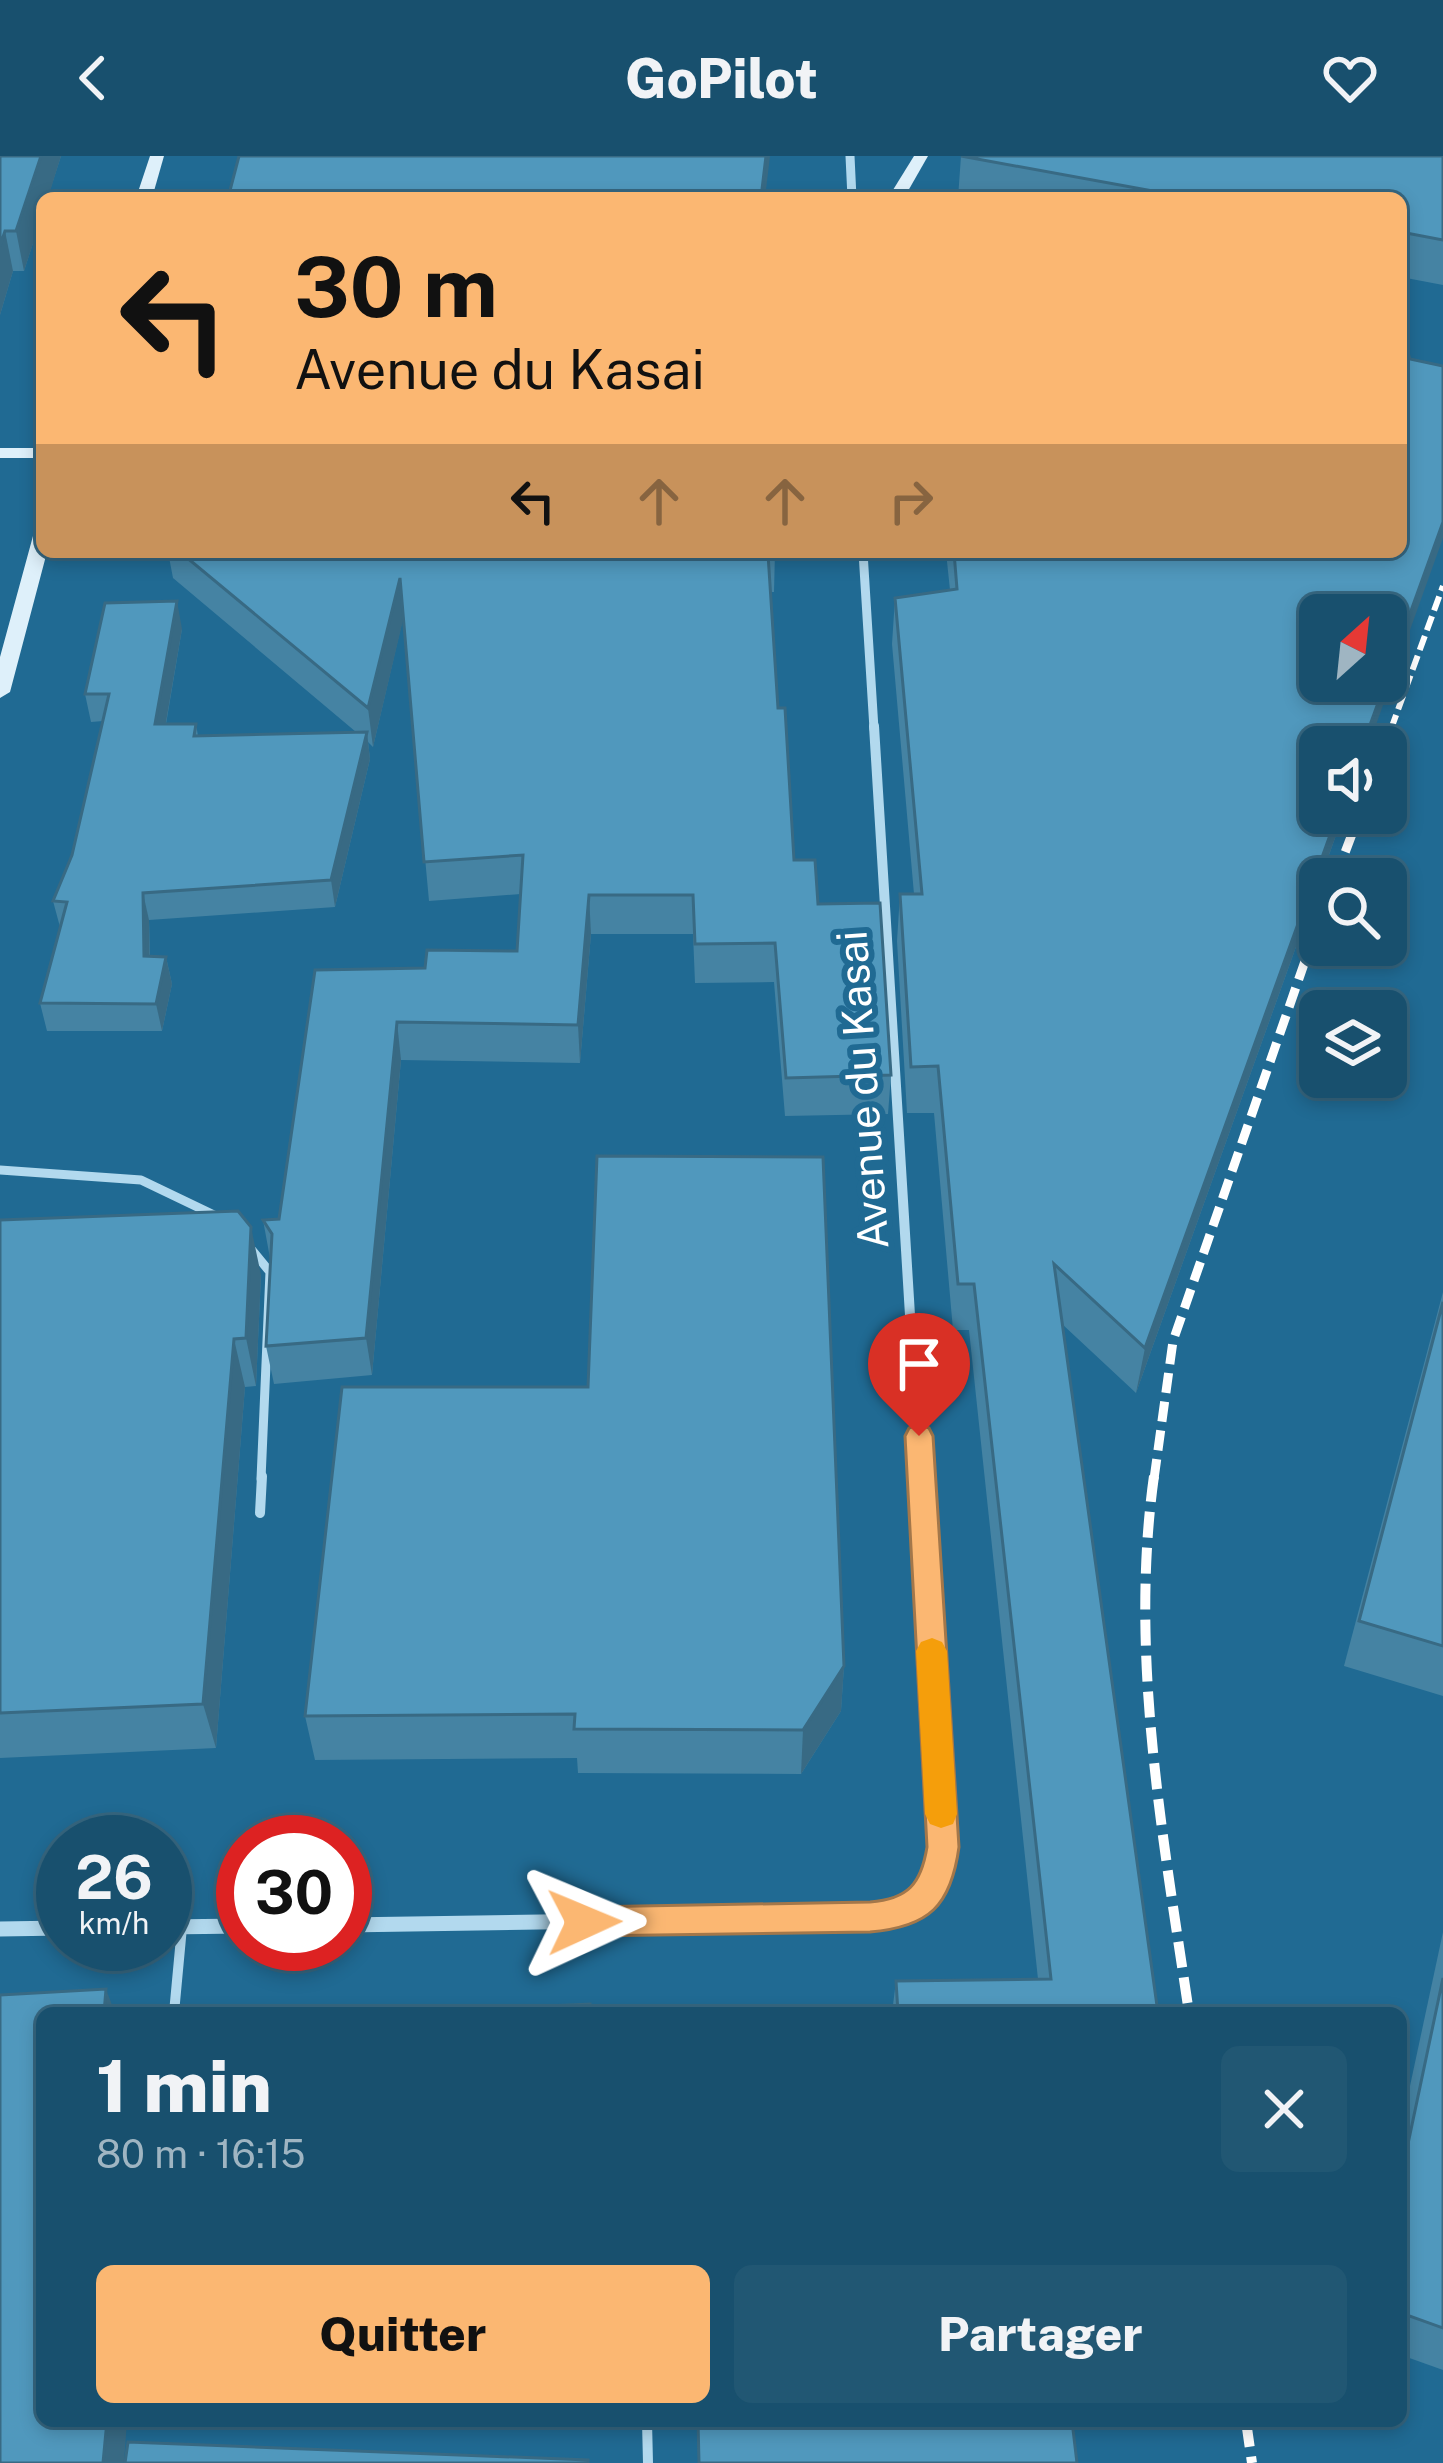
<!DOCTYPE html>
<html lang="fr">
<meta charset="utf-8">
<style>
:root{--surface:#18506e;--page:#215773;--text:#f1f3f6;--muted:#9fb5c2;--line:#366781;--accent:#fbb772}
body{margin:0;font-family:"Public Sans",sans-serif;background:var(--page);color:var(--text);height:100vh;display:flex;flex-direction:column;font-size:45px;white-space:nowrap}
*{box-sizing:border-box;margin:0}
p{font-size:39px;color:var(--muted)}
.icon{flex:none;width:66px;height:66px;fill:none;stroke:currentColor;stroke-width:2;stroke-linecap:round;stroke-linejoin:round}
.map{position:relative;flex:1;overflow:hidden}
.sheet{position:absolute;left:36px;top:1851px;width:1371px;height:420px;display:flex;flex-direction:column;background:var(--surface);border-radius:18px;box-shadow:0 6px 18px #0003,0 0 0 3px var(--line)}
.sheet>*{flex:none}
.banner{position:absolute;left:36px;top:36px;width:1371px;height:366px;border-radius:18px;box-shadow:0 6px 18px #0003,0 0 0 3px var(--line);background:#fbb772;color:#111;overflow:hidden}
.needle{width:78px;rotate:27deg}
.buttons{position:absolute;left:1299px;top:438px;display:grid;gap:24px}
.buttons a{display:grid;place-items:center;width:108px;height:108px;border-radius:18px;background:var(--surface);box-shadow:0 6px 18px #0003,0 0 0 3px var(--line);font-size:60px}
.speed{position:absolute;left:36px;top:1659px;display:flex;gap:24px;font-size:60px;font-weight:700;text-align:center}
.speed>*{display:grid;place-content:center;width:156px;height:156px;border-radius:50%;background:var(--surface);box-shadow:0 6px 18px #0003,0 0 0 3px var(--line);line-height:1}
.speed small{font-size:30px;font-weight:400}
.speed .limit{border:18px solid #d22;background:#fff;color:#111}
.pin{position:absolute;display:grid;place-items:center;width:102px;height:102px;color:#fff;margin:-123px -51px;border-radius:50% 50% 50% 0;rotate:-45deg;box-shadow:0 0 12px #0007}
.pin .icon{rotate:45deg}
.me{position:absolute;width:132px;margin:-66px;rotate:89deg;stroke-linejoin:round;filter:drop-shadow(0 0 9px #0008)}
.turn{display:flex;align-items:center;gap:42px;height:252px;padding:0 60px;font-size:54px}
.turn .icon{width:156px;height:156px;stroke-width:2.5}
.turn b{display:block;font-size:84px;line-height:102px}
.lanes{display:flex;align-items:center;height:114px;padding:0 60px;background:#0003;justify-content:center;gap:60px;direction:ltr}
.lanes .off{opacity:.35}
.round{display:grid;place-items:center;flex:none;width:126px;height:126px;border-radius:18px;background:var(--page)}
.head{display:flex;align-items:center;justify-content:space-between;height:204px;padding:0 60px}
h1{font-size:72px;font-weight:800;line-height:90px}
.action{display:flex;gap:24px;margin-top:auto;padding:24px 60px}
.action a{flex:1;height:138px;border-radius:18px;background:var(--accent);color:#111;font-size:48px;font-weight:800;line-height:138px;text-align:center}
.action a+a{background:var(--page);color:var(--text)}
header{display:flex;justify-content:space-between;align-items:center;height:156px;padding:0 60px;background:var(--surface);font-size:54px;font-weight:800}
.map>svg:first-child{display:block}
</style>
<header><svg class="icon" aria-label="back" viewBox="0 0 24 24"><path d="M15 5l-7 7 7 7"/></svg>GoPilot<svg class="icon" aria-label="heart" viewBox="0 0 24 24"><path d="M12 20l-8-8c-3-5 5-10 8-4 3-6 11-1 8 4z"/></svg></header>
<div class="map">
<svg width="1443" height="2307" viewBox="0 0 1443 2307">
<rect width="100%" height="100%" fill="#206a93"/>
<g fill="none" stroke-linecap="round" stroke-linejoin="round">
<!-- service-far1 -->
<g stroke="#b2d9ee" stroke-width="9">
<path d="M0,1014L141,1024L214,1059"/>
<path d="M252,1094L270,1116L261,1323"/>
</g>
<!-- service -->
<g stroke="#b2d9ee" stroke-width="10">
<path d="M260,1357L262,1320"/>
<path d="M174,1857L182,1771"/>
<path d="M647,2265L648,2307"/>
</g>
<!-- minor-far2 -->
<g stroke="#b2d9ee" stroke-width="9">
<path d="M850,0L852,42"/>
<path d="M863,396L874,573"/>
</g>
<!-- minor-far1 -->
<path stroke="#b2d9ee" stroke-width="10" d="M874,570L920,1323"/>
<!-- minor -->
<g stroke="#b2d9ee" stroke-width="15">
<path d="M345,1769L870,1761C916,1755 935,1737 943,1691L920,1320"/>
<path d="M165,1771L243,1770"/>
<path d="M0,1773L63,1772"/>
</g>
<!-- secondary -->
<g fill="#def0fa" fill-rule="evenodd">
<path d="M150,0H164L152,42H136Z"/>
<path d="M914,0H928L904,42H888Z"/>
<rect x="0" y="292" width="42" height="10"/>
<path d="M42,375V396H47L10,536L0,542V501L33,380Z"/>
</g>
<!-- rail-far2 -->
<path stroke="#fff" stroke-width="6" stroke-dasharray="15 6" stroke-linecap="butt" d="M1391,573L1443,430"/>
<!-- rail-far1 -->
<g stroke="#fff" stroke-width="9" stroke-dasharray="20 9" stroke-linecap="butt">
<path d="M1385,591L1393,570"/>
<path d="M1335,723L1360,657"/>
<path d="M1154,1323L1173,1185L1320,762"/>
</g>
<!-- rail -->
<g stroke="#fff" stroke-width="10" stroke-dasharray="26 10" stroke-linecap="butt">
<path d="M1154,1320C1129,1499 1163,1680 1189,1857"/>
<path d="M1246,2265L1252,2307"/>
</g>
</g>
<!-- wall -->
<g fill="#4583a3">
<path d="M0,0H61L24,115H13L0,159Z"/>
<path d="M961,0H1443V129L1401,121V42H958Z"/>
<path d="M168,396H775L774,436H770L778,552L794,704L818,748L891,919L888,958L785,960L774,826L695,827L693,778H591L580,907L401,904L372,1219L274,1228L266,1190L270,1102L263,1064L279,1063L425,812L517,795L521,738L429,745L403,462L373,591L368,586L370,603L335,751L149,764L150,800L166,801L172,828L162,875H47L40,847L60,771L53,745L72,699L103,565L91,566L85,538L182,473L166,568H196L198,580L356,576L173,422Z"/>
<path d="M946,396H1401L1320,657H1344L1136,1237L1062,1168L1158,1857H892L896,1825L1038,1823L969,1174H953L934,957H907L897,785L900,738H914L892,488L895,442L950,434Z"/>
<path d="M0,1064L261,1119L256,1230L245,1231L216,1592L0,1602Z"/>
<path d="M1443,1136V1540L1344,1510Z"/>
<path d="M844,1510L841,1555L801,1618L578,1617L577,1602L315,1604L305,1560Z"/>
<path d="M1443,1776V2214L1401,2199V1972Z"/>
</g>
<!-- shaded-wall -->
<g fill="#386a84">
<path d="M41,0H61L48,42H42V60L24,115L16,75Z"/>
<path d="M766,0H770L765,42H761Z"/>
<path d="M5,75L13,115L0,159V90Z"/>
<path d="M1443,366V382L1368,591H1362Z"/>
<path d="M400,422L404,460L373,591L368,552Z"/>
<path d="M177,445L182,473L161,595L155,568Z"/>
<path d="M367,576L370,603L335,751L331,724Z"/>
<path d="M1338,657H1344L1136,1237L1145,1192Z"/>
<path d="M143,737L149,764L150,828L144,800Z"/>
<path d="M589,739L591,778L580,907L578,869Z"/>
<path d="M166,801L172,828L162,875L156,848Z"/>
<path d="M397,866L401,904L372,1219L366,1182Z"/>
<path d="M251,1071L261,1119L256,1230L246,1182Z"/>
<path d="M234,1183L245,1231L216,1592L203,1548Z"/>
<path d="M844,1510L841,1555L801,1618L803,1574Z"/>
<path d="M106,1833L115,1857H104Z"/>
<path d="M107,2265H127L124,2307H103Z"/>
</g>
<!-- building -->
<g fill="#5098bd" stroke="#386a84" stroke-width="3">
<path d="M0,0H41L16,75H5L0,90Z"/>
<path d="M239,0H766L761,42H228Z"/>
<path d="M961,0H1443V84L1401,76V42H1191Z"/>
<path d="M1401,176L1410,203L1443,210V366L1386,524V459H1320V525H1386L1362,591H1320V657H1338L1145,1192L1054,1108L1158,1857H898L896,1825L1051,1823L974,1128H958L938,910L911,911L900,738H922L895,442L957,433L954,396H1401Z"/>
<path d="M180,396H775V398H768L778,552H785L794,704H815L818,748L880,747L891,919L786,922L775,787L695,788L693,739H589L578,869L397,866L366,1182L266,1190L272,1078L263,1064L279,1063L315,814L425,812L427,794L517,795L523,699L424,706L400,422L368,552Z"/>
<path d="M177,445L155,568H196L194,580L367,576L331,724L143,737L144,800L166,801L156,848L40,847L67,746L53,745L72,699L109,538H85L105,447Z"/>
<path d="M597,1000L823,1001L844,1510L803,1574L574,1573L575,1558L305,1560L342,1231H588Z"/>
<path d="M238,1055L251,1071L246,1182L234,1183L203,1548L0,1557V1064Z"/>
<path d="M1443,1146V1490L1359,1465Z"/>
<path d="M1443,1822V2172L1401,2157V2021Z"/>
<path d="M106,1833L104,1857H42V2265H107L103,2307H0V1839Z"/>
<path d="M590,1848V1857H390Z"/>
<path d="M698,2265H1072L1077,2307H699Z"/>
<path d="M128,2286L588,2304V2307H125Z"/>
</g>
<!-- route -->
<path fill="#fbb772" stroke="#a3774a" stroke-width="3" d="M919,1268L929,1272L933,1280L959,1691C951,1750 929,1771 870,1776L584,1780L572,1776L567,1766L572,1755L584,1751L870,1746C908,1743 921,1728 927,1691L905,1280L909,1272Z"/>
<!-- slow -->
<path fill="#f59e0b" d="M932,1482L942,1486L947,1495L957,1658L953,1668L941,1672L930,1668L925,1658L916,1495L921,1486Z"/>
<g text-anchor="middle" dominant-baseline="central" stroke-width="12" stroke-linejoin="round" paint-order="stroke">
<!-- street labels -->
<g font-size="42" fill="#fff" stroke="#206a93">
<text transform="translate(862 934) rotate(-94)">Avenue du Kasai</text>
</g>
</g>
</svg>
<div class="buttons">
<a><svg class="needle" viewBox="-14 -14 28 28"><path d="M0-13l5 13h-10z" fill="#e53935"/><path d="M0 13l5-13h-10z" fill="#9fb5c2"/></svg></a>
<a><svg class="icon" aria-label="sound" viewBox="0 0 24 24"><path d="M4 9h4l5-4v14l-5-4H4zM17 9q2 3 0 6"/></svg></a>
<a><svg class="icon" aria-label="search" viewBox="0 0 24 24"><circle cx="10" cy="10" r="6"/><path d="M15 15l6 6"/></svg></a>
<a><svg class="icon" aria-label="layers" viewBox="0 0 24 24"><path d="M12 4l9 5-9 5-9-5zM3 14l9 5 9-5"/></svg></a>
</div>
<div class="speed"><div>26<small>km/h</small></div><div class="limit">30</div></div>
<div class="pin" style="left:919px;top:1280px;background:#d93025"><svg class="icon" aria-label="arrive" viewBox="0 0 24 24"><path d="M6 21V4h12l-3 4 3 4H6"/></svg></div>
<svg class="me" style="left:584px;top:1766px" viewBox="-20 -20 40 40"><path d="M0-17L14 15 0 8-14 15z" fill="#fbb772" stroke="#fff" stroke-width="4"/></svg>
<div class="banner">
<div class="turn"><svg class="icon" aria-label="left" viewBox="0 0 24 24"><path d="M17 20v-9H6M10 6l-5 5 5 5"/></svg><div><b>30 m</b>Avenue du Kasai</div></div>
<div class="lanes"><svg class="icon" aria-label="left" viewBox="0 0 24 24"><path d="M17 20v-9H6M10 6l-5 5 5 5"/></svg><svg class="icon off" aria-label="ahead" viewBox="0 0 24 24"><path d="M12 20V5M6 11l6-6 6 6"/></svg><svg class="icon off" aria-label="ahead" viewBox="0 0 24 24"><path d="M12 20V5M6 11l6-6 6 6"/></svg><svg class="icon off" aria-label="right" viewBox="0 0 24 24"><path d="M7 20v-9h11M14 6l5 5-5 5"/></svg></div>
</div>
<section class="sheet">
<div class="head"><div><h1>1 min</h1><p>80 m · 16:15</p></div><a class="round"><svg class="icon" aria-label="close" viewBox="0 0 24 24"><path d="M6 6l12 12M18 6L6 18"/></svg></a></div>
<div class="action"><a>Quitter</a><a>Partager</a></div>
</section>
</div>
